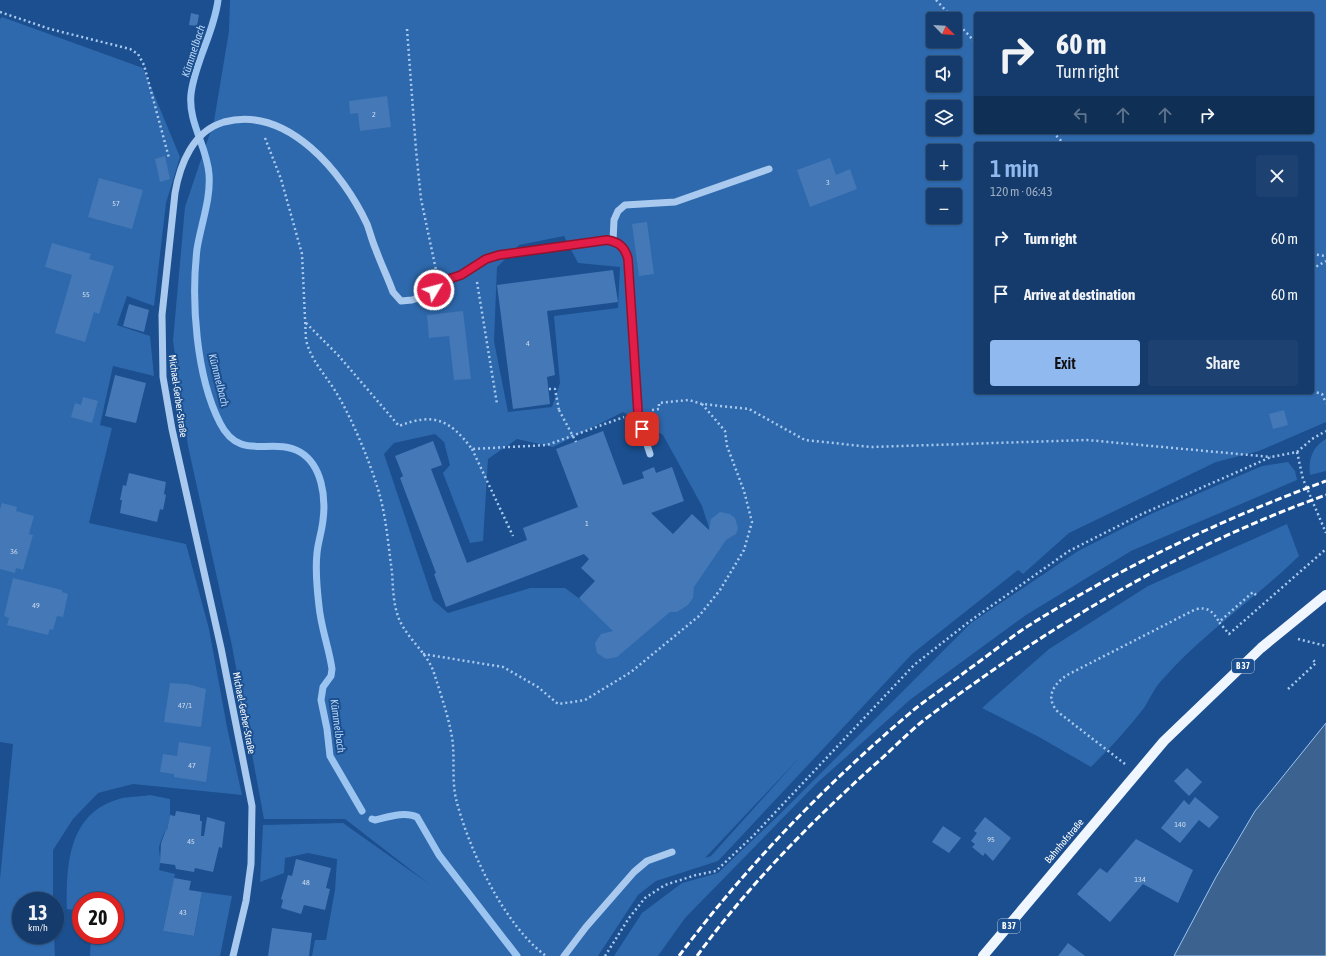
<!DOCTYPE html>
<meta charset="utf-8">
<style>
:root{--surface:#143b6b;--page:#1d4271;--text:#f1f3f6;--muted:#9dadc1;--line:#33557e;--accent:#90b9f0}
body{margin:0;font-family:"Asap Condensed",sans-serif;background:var(--page);color:var(--text);height:100vh;display:flex;flex-direction:column;font-size:15px;white-space:nowrap}
*{box-sizing:border-box;margin:0}
p{font-size:13px;color:var(--muted)}
.icon{flex:none;width:22px;height:22px;fill:none;stroke:currentColor;stroke-width:2;stroke-linecap:round;stroke-linejoin:round}
.map{position:relative;flex:1;overflow:hidden}
.panel{position:absolute;left:974px;top:142px;width:340px;height:252px;display:flex;flex-direction:column;background:var(--surface);border-radius:4px;box-shadow:0 1px 3px #0004,0 0 0 1px var(--line)}
.panel>*{flex:none}
.top-card{position:absolute;left:974px;top:12px;width:340px;height:122px;border-radius:4px;box-shadow:0 1px 3px #0004,0 0 0 1px var(--line);background:#143b6b;color:var(--text);overflow:hidden}
.needle{width:26px;rotate:115deg}
.controls{position:absolute;left:926px;top:12px;display:grid;gap:8px}
.controls a{display:grid;place-items:center;width:36px;height:36px;border-radius:4px;background:var(--surface);box-shadow:0 1px 3px #0004,0 0 0 1px var(--line);font-size:20px}
.speed{position:absolute;left:12px;top:892px;display:flex;gap:8px;font-size:20px;font-weight:700;text-align:center}
.speed>*{display:grid;place-content:center;width:52px;height:52px;border-radius:50%;background:var(--surface);box-shadow:0 1px 3px #0004,0 0 0 1px var(--line);line-height:1}
.speed small{font-size:10px;font-weight:400}
.speed .limit{border:6px solid #d22;background:#fff;color:#111}
.pin{position:absolute;display:grid;place-items:center;width:34px;height:34px;color:#fff;margin:-17px;border-radius:8px;box-shadow:0 2px 6px #0006}
.me{position:absolute;width:44px;margin:-22px;rotate:53deg;stroke-linejoin:round;filter:drop-shadow(0 0 3px #0008)}
.turn{display:flex;align-items:center;gap:14px;height:84px;padding:0 16px;font-size:18px}
.turn .icon{width:52px;height:52px;stroke-width:2.5}
.turn b{display:block;font-size:28px;line-height:34px}
.lanes{display:flex;align-items:center;height:38px;padding:0 16px;background:#0003;justify-content:center;gap:20px;direction:ltr}
.lanes .off{opacity:.35}
.round{display:grid;place-items:center;flex:none;width:42px;height:42px;border-radius:4px;background:var(--page)}
.headline{display:flex;align-items:center;justify-content:space-between;height:68px;padding:0 16px}
h1{font-size:24px;font-weight:600;line-height:30px;color:var(--accent)}
.primary-button{display:flex;gap:8px;margin-top:auto;padding:8px 16px}
.primary-button a{flex:1;height:46px;border-radius:4px;background:var(--accent);color:#111;font-size:16px;font-weight:600;line-height:46px;text-align:center}
.primary-button a+a{background:var(--page);color:var(--text)}
ul{padding:0;list-style:none}
li{display:flex;align-items:center;gap:12px;height:56px;padding:0 16px}
li div{flex:1}
li b{display:block;font-size:15px}
li em{font-style:normal}
.map>svg:first-child{display:block}
</style>
<div class="map">
<svg width="1326" height="956" viewBox="0 0 1326 956">
<rect width="100%" height="100%" fill="#1b4f8f"/>
<!-- green -->
<g fill="#2e69ad" fill-rule="evenodd">
<path d="M230,0H1326V422L1259,451L1216,462L1069,533L1023,574L1018,570L912,654L718,861L656,881L638,895L598,956H312L315,940H326L335,890L337,859L308,853L285,858L284,873L260,882L263,825L343,823L429,884L345,819H264L232,646L188,446L173,341L185,207L214,121L229,31ZM976,14H1312V132H976ZM933,19H955V41H933ZM933,63H955V85H933ZM933,107H955V129H933ZM976,144H1312V392H976ZM933,151H955V173H933ZM933,195H955V217H933ZM564,236L578,263L620,267L618,308L554,316L560,383L552,407L508,412L494,341L497,267L519,245ZM623,412L663,435L702,506L712,537L622,630L565,588H530L448,613L433,600L384,454L394,443L435,434L444,442L450,465L443,473L470,543L483,541L488,459L517,439L553,447ZM801,756L711,856L705,858Z"/>
<path d="M2,17L143,68L180,157L166,203L154,306L127,296L117,325L150,336L154,376L113,366L100,425L112,428L89,523L186,544L209,629L227,727L242,795L133,784L98,793L73,819L53,850V901H21V935H54L55,956H0V879L13,744L0,742V19Z"/>
<path d="M1326,439V471L1310,475C1308,460 1312,447 1326,439Z"/>
<path d="M1288,462L1295,471L1297,480L1131,551L1026,615L911,699L816,784L685,918L658,956H614L642,913L682,883L718,873L780,814L971,623L1078,551L1153,513L1262,466Z"/>
<path d="M1287,524L1299,556C1255,599 1202,634 1162,680C1154,688 1150,699 1144,708C1128,729 1110,748 1091,767L1039,737L982,708L1049,649L1148,586Z"/>
<path d="M150,795L170,799V815L167,830H166C163,836 159,843 159,850C160,857 161,862 159,870L175,874L163,931L194,936L202,892L232,896L220,956H90L91,935H115V901H81V911L67,909C66,867 68,815 116,800C126,796 139,797 150,795Z"/>
</g>
<!-- water -->
<path fill="#3c6290" stroke="#9cc4f0" d="M1326,723V956H1174L1216,877L1255,811Z"/>
<g fill="none" stroke-linecap="round" stroke-linejoin="round">
<!-- stream -->
<g stroke="#9cc4f0" stroke-width="7">
<path d="M218,0C214,33 195,61 191,94C188,123 207,146 209,174C211,199 201,224 197,249C191,301 196,376 220,423C240,463 272,436 300,452C322,465 326,497 323,520C322,531 318,542 317,553C315,571 317,589 319,606C321,628 329,648 332,669L331,676L323,687L321,700L327,729L330,756L362,811"/>
<path d="M372,819L375,820C388,817 404,811 417,817L439,855L517,956"/>
</g>
</g>
<!-- building -->
<g fill="#4478b7">
<path d="M191,13L199,15L197,26L189,25Z"/>
<path d="M387,96L391,127L360,131L358,113L350,114L349,101Z"/>
<path d="M165,156L170,179L160,182L155,159Z"/>
<path d="M830,158L836,175L850,169L857,189L810,207L797,170Z"/>
<path d="M99,178L143,190L132,229L88,217Z"/>
<path d="M647,222L654,274L639,276L632,224Z"/>
<path d="M52,243L91,254L89,259L114,266L99,314L94,312L85,342L55,333L72,275L45,267Z"/>
<path d="M613,270L618,302L547,311L555,375L547,377L550,404L513,409L497,285Z"/>
<path d="M129,304L149,310L144,332L123,326Z"/>
<path d="M463,311L471,379L454,380L449,336L429,338L427,315Z"/>
<path d="M115,375L146,383L136,423L105,416Z"/>
<path d="M83,397L98,401L92,423L71,417L75,403L81,405Z"/>
<path d="M1284,410L1288,425L1273,429L1269,414Z"/>
<path d="M603,431L623,485L644,478L642,472L654,467L656,473L672,467L684,501L651,513L673,534L692,514L709,530L711,519L720,512L730,514L735,518L738,528L736,534L726,540L694,587L693,598L688,605L677,612H670L617,657L606,659L597,653L595,643L601,634L613,631L579,598L595,581L581,568L589,559L584,554L446,607L434,574L436,573L400,478L403,476L395,456L433,441L442,465L431,469L467,563L527,540L523,528L578,507L556,449Z"/>
<path d="M129,473L166,482L164,494L166,495L163,510L160,509L157,522L120,513L122,500H120L123,485L126,486Z"/>
<path d="M2,503L17,507L16,511L34,516L29,534L33,535L23,570L16,568L15,573L0,569V509Z"/>
<path d="M13,578L62,590V592L68,594L63,617L57,616L53,630L50,629L48,635L7,625L9,618L4,616Z"/>
<path d="M170,683L187,684L206,689L201,727L164,722Z"/>
<path d="M179,742L211,747L206,782L174,777V774L160,772L163,754L177,756Z"/>
<path d="M1187,768L1202,782L1189,796L1174,781Z"/>
<path d="M1195,797L1219,817L1209,828L1199,820L1180,843L1161,828L1184,800L1189,805Z"/>
<path d="M176,811L200,815V821H202L201,836H204L207,817L225,822L222,848L219,847L213,872L195,868L194,872L176,869L175,865L160,863L161,843L166,830H167L170,815L175,816Z"/>
<path d="M985,817L1011,838L993,861L985,853L983,856L972,847L975,844L971,841L977,833L974,831Z"/>
<path d="M943,826L961,838L949,853L932,842Z"/>
<path d="M1136,839L1193,870L1178,903L1143,884L1110,922L1077,894L1100,868L1107,873Z"/>
<path d="M296,859L331,868L326,888L330,889L325,910L304,905L301,914L281,908L283,900L281,899L288,875L292,876Z"/>
<path d="M174,878L191,881L189,890L202,892L194,936L163,931Z"/>
<path d="M272,928L312,933L309,956H268Z"/>
<path d="M1068,943L1085,956H1058Z"/>
</g>
<g fill="none" stroke-linecap="round" stroke-linejoin="round">
<!-- path -->
<g stroke="#a9c9ee" stroke-width="2.5" stroke-dasharray="2 3" stroke-linecap="butt">
<path d="M936,0L976,43"/>
<path d="M0,12L50,29L130,49L138,54L144,65L169,158"/>
<path d="M407,29L416,150L421,199L436,270"/>
<path d="M1053,132L1064,144"/>
<path d="M265,138L281,179L302,254L306,340C311,360 323,372 334,389C350,414 368,457 377,486C386,513 388,544 392,572C393,586 393,600 397,613C403,636 427,651 434,673C440,692 447,712 451,732C456,754 451,777 456,799C469,850 504,925 546,956"/>
<path d="M1312,254L1326,256"/>
<path d="M1312,269L1326,261"/>
<path d="M477,282L497,404"/>
<path d="M306,323L338,355L399,426C434,412 450,420 472,449L547,445L624,417"/>
<path d="M549,389H555L559,410"/>
<path d="M1312,391L1322,394L1326,403"/>
<path d="M652,410L659,409V403L689,400L702,404L749,409L805,440L871,447L1087,440L1271,457"/>
<path d="M472,449L513,536"/>
<path d="M1297,452L1303,479L1326,533"/>
<path d="M1256,595L1253,592L1219,622L1229,634L1326,549"/>
<path d="M1298,639L1326,646"/>
<path d="M423,654L503,667L538,687L558,704L585,700L631,672L699,616L720,590L744,550L752,522L744,491L727,446L725,431L702,404"/>
<path d="M1288,689L1316,663L1313,660"/>
<path d="M1125,764L1058,712C1044,697 1054,683 1069,674L1196,609C1208,607 1213,611 1219,622"/>
<path d="M605,956L629,918L645,898L665,885L696,875L716,871L753,836L914,665L970,621L1069,551L1142,514L1271,457L1297,452L1312,439L1326,431"/>
</g>
<!-- minor -->
<g stroke="#a9c9ee" stroke-width="7">
<path d="M613,241L614,220L618,211L625,205L675,202L769,169"/>
<path d="M233,956L246,901L251,864L252,806L221,648L172,429L163,377L162,315L175,193C180,164 193,131 224,122C288,105 343,173 367,224C370,232 372,241 376,250C381,264 388,278 393,292L401,301L412,300L427,295L443,281L461,275L486,259L499,255L607,240C619,242 625,247 627,259L638,412L642,429L650,454"/>
<path d="M564,956L586,927L634,872L647,861L672,852"/>
</g>
<!-- major -->
<path stroke="#f0f6ff" stroke-width="10" d="M983,956L1164,741L1261,648L1326,595"/>
<!-- rail -->
<g stroke="#fff" stroke-width="3" stroke-dasharray="7 3" stroke-linecap="butt">
<path d="M679,956C747,865 829,781 916,708C933,695 952,682 969,669C989,655 1008,639 1028,626C1122,567 1222,519 1326,481"/>
<path d="M697,956C748,886 808,825 872,767C891,751 908,732 928,717C1049,626 1183,546 1326,495"/>
</g>
<!-- path-bridge -->
<path stroke="#a9c9ee" stroke-width="2.5" stroke-dasharray="2 3" stroke-linecap="butt" d="M559,410L576,442"/>
</g>
<g fill="none" stroke-linecap="round" stroke-linejoin="round">
<!-- route casing -->
<g stroke="#92132f" stroke-width="10">
<path id="route" d="M434,290L443,281L461,275L486,259L499,255L607,240C619,242 625,247 628,259L638,412L642,429"/>
</g>
<!-- route -->
<use href="#route" stroke="#e11d48" stroke-width="7"/>
</g>
<g text-anchor="middle" dominant-baseline="central" stroke-width="4" stroke-linejoin="round" paint-order="stroke">
<!-- number labels -->
<g font-size="8" fill="#d0dded">
<text x="374" y="114">2</text>
<text x="828" y="182">3</text>
<text x="116" y="203">57</text>
<text x="86" y="294">55</text>
<text x="528" y="343">4</text>
<text x="587" y="523">1</text>
<text x="14" y="551">36</text>
<text x="36" y="605">49</text>
<text x="185" y="705">47/1</text>
<text x="192" y="765">47</text>
<text x="1180" y="824">140</text>
<text x="991" y="839">95</text>
<text x="191" y="841">45</text>
<text x="1140" y="879">134</text>
<text x="306" y="882">48</text>
<text x="183" y="912">43</text>
</g>
<!-- shield labels -->
<g fill="#1b4f8f" stroke="#bbcadd" stroke-width="1">
<rect x="1232" y="659" width="22" height="14" rx="3"/>
<rect x="998" y="919" width="22" height="14" rx="3"/>
</g>
<g font-size="9" font-weight="bold" fill="#fff">
<text x="1243" y="666">B 37</text>
<text x="1009" y="926">B 37</text>
</g>
<!-- street labels -->
<g font-size="10" fill="#fff" stroke="#1b4f8f">
<text transform="translate(178 396) rotate(82)">Michael-Gerber-Straße</text>
<text transform="translate(244 713) rotate(79)">Michael-Gerber-Straße</text>
<text transform="translate(1064 841) rotate(-50)">Bahnhofstraße</text>
</g>
<!-- water labels -->
<g font-size="11" font-style="italic" fill="#b5d3f5" stroke="#1b4f8f">
<text transform="translate(193 51) rotate(-72)">Kümmelbach</text>
<text transform="translate(219 380) rotate(76)">Kümmelbach</text>
<text transform="translate(338 726) rotate(82)">Kümmelbach</text>
</g>
</g>
</svg>
<div class="controls">
<a><svg class="needle" viewBox="-14 -14 28 28"><path d="M0-13l5 13h-10z" fill="#e53935"/><path d="M0 13l5-13h-10z" fill="#9dadc1"/></svg></a>
<a><svg class="icon" aria-label="sound" viewBox="0 0 24 24"><path d="M4 9h4l5-4v14l-5-4H4zM17 9q2 3 0 6"/></svg></a>
<a><svg class="icon" aria-label="layers" viewBox="0 0 24 24"><path d="M12 4l9 5-9 5-9-5zM3 14l9 5 9-5"/></svg></a>
<a>+</a>
<a>−</a>
</div>
<div class="speed"><div>13<small>km/h</small></div><div class="limit">20</div></div>
<div class="pin" style="left:642px;top:429px;background:#d93025"><svg class="icon" aria-label="arrive" viewBox="0 0 24 24"><path d="M6 21V4h12l-3 4 3 4H6"/></svg></div>
<svg class="me" style="left:434px;top:290px" viewBox="-20 -20 40 40"><circle r="17" fill="#e11d48" stroke="#fff" stroke-width="3"/><path d="M0-11L8 9 0 5-8 9z" fill="#fff"/></svg>
<div class="top-card">
<div class="turn"><svg class="icon" aria-label="right" viewBox="0 0 24 24"><path d="M7 20v-9h11M14 6l5 5-5 5"/></svg><div><b>60 m</b>Turn right</div></div>
<div class="lanes"><svg class="icon off" aria-label="left" viewBox="0 0 24 24"><path d="M17 20v-9H6M10 6l-5 5 5 5"/></svg><svg class="icon off" aria-label="ahead" viewBox="0 0 24 24"><path d="M12 20V5M6 11l6-6 6 6"/></svg><svg class="icon off" aria-label="ahead" viewBox="0 0 24 24"><path d="M12 20V5M6 11l6-6 6 6"/></svg><svg class="icon" aria-label="right" viewBox="0 0 24 24"><path d="M7 20v-9h11M14 6l5 5-5 5"/></svg></div>
</div>
<section class="panel">
<div class="headline"><div><h1>1 min</h1><p>120 m · 06:43</p></div><a class="round"><svg class="icon" aria-label="close" viewBox="0 0 24 24"><path d="M6 6l12 12M18 6L6 18"/></svg></a></div>
<ul>
<li><svg class="icon" aria-label="right" viewBox="0 0 24 24"><path d="M7 20v-9h11M14 6l5 5-5 5"/></svg><div><b>Turn right</b></div><em>60 m</em></li>
<li><svg class="icon" aria-label="arrive" viewBox="0 0 24 24"><path d="M6 21V4h12l-3 4 3 4H6"/></svg><div><b>Arrive at destination</b></div><em>60 m</em></li>
</ul>
<div class="primary-button"><a>Exit</a><a>Share</a></div>
</section>
</div>
